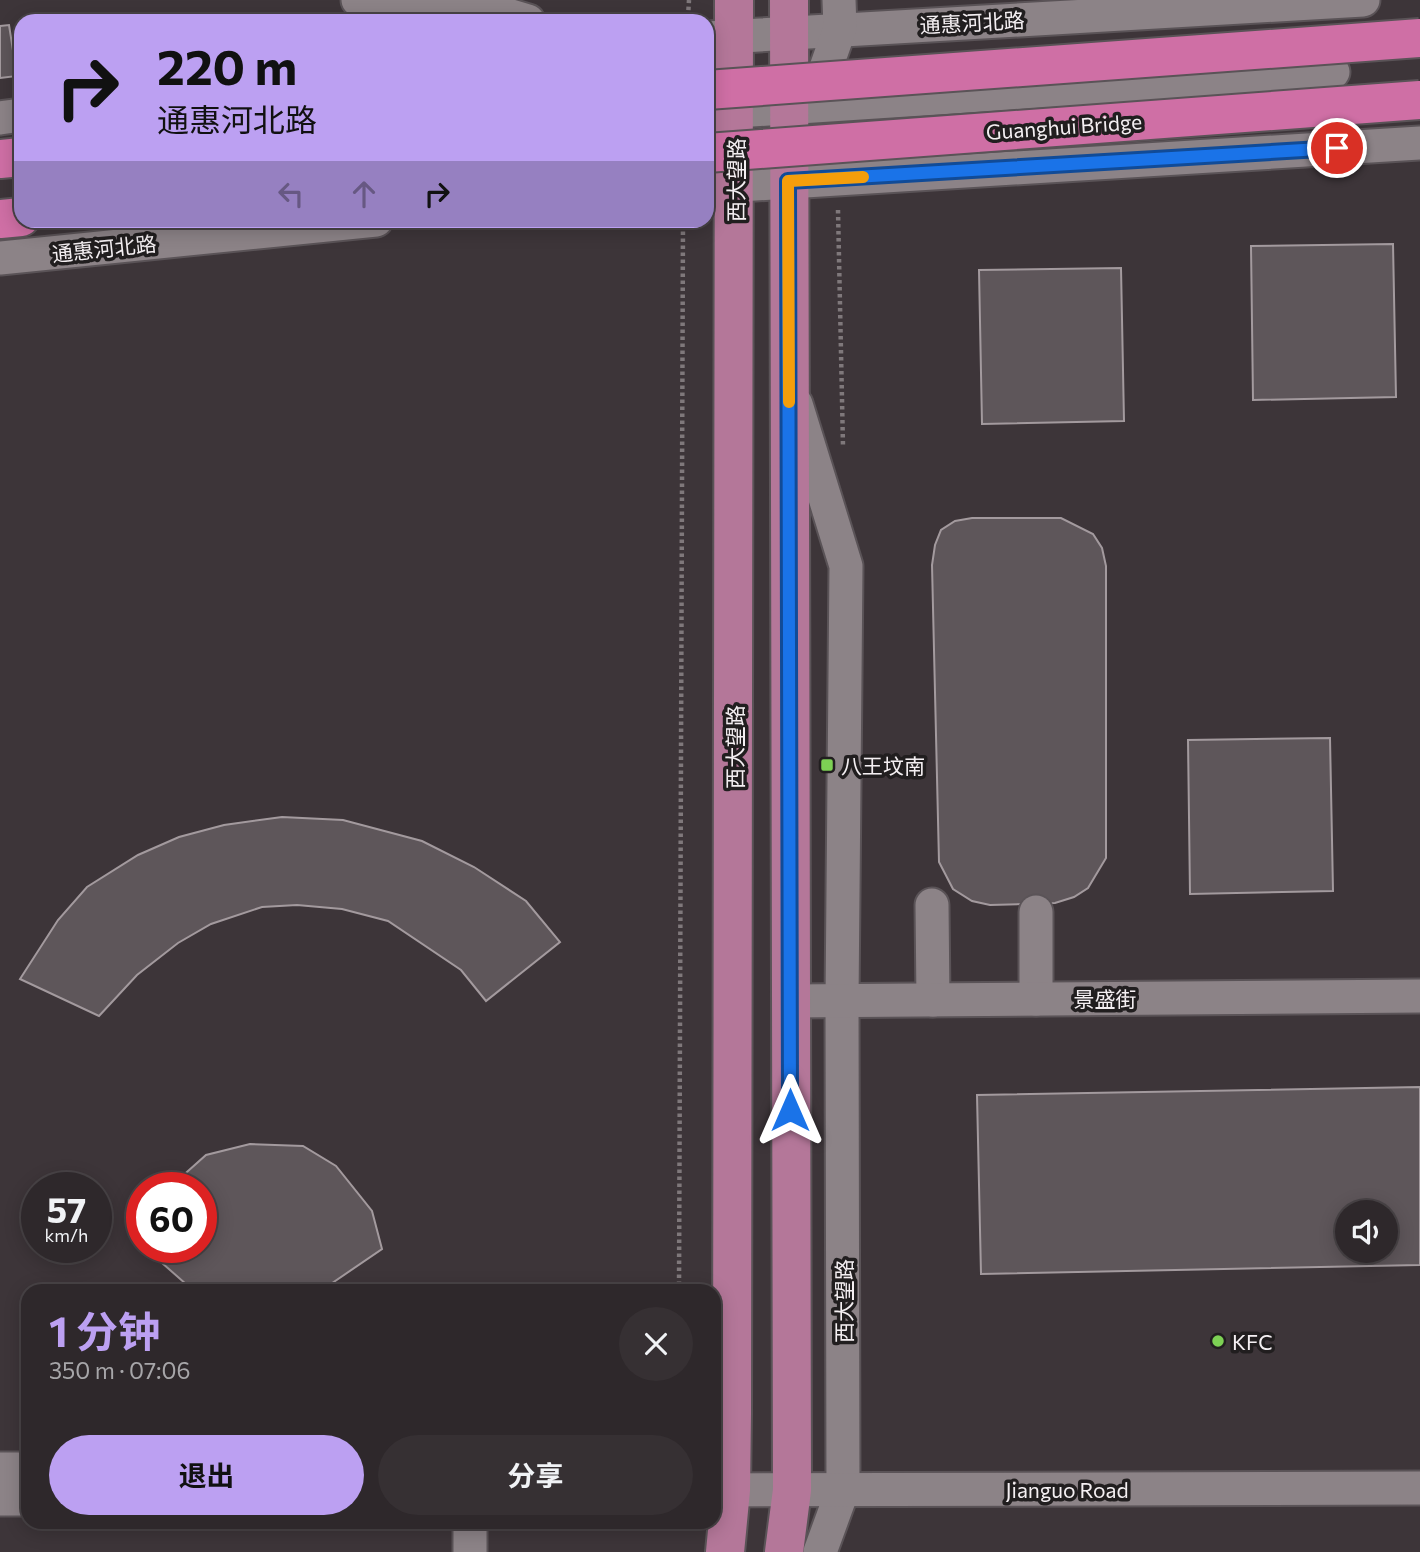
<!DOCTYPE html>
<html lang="zh">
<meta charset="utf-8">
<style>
:root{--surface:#2e282b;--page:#363033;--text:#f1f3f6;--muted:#a7a6a9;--line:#494447;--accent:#bca0f2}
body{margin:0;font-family:Commissioner,"Noto Sans SC",sans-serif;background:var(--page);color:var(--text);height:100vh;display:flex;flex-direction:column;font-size:26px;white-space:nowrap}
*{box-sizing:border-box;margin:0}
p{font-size:23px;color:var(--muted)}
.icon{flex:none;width:38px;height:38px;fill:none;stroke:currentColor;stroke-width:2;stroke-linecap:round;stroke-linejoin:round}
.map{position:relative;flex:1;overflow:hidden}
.sheet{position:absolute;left:21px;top:1284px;width:700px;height:245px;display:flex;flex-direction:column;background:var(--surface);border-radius:21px;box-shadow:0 4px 18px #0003,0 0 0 2px var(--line)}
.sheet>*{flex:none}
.guide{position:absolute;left:14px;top:14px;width:700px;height:214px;border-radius:21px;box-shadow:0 4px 18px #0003,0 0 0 2px var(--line);background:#bca0f2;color:#111;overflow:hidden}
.fabs{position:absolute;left:1335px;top:1200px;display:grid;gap:14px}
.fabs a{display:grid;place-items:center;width:63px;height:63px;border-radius:50%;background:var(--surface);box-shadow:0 4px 18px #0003,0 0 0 2px var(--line);font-size:35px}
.speed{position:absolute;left:21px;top:1172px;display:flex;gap:14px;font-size:35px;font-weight:700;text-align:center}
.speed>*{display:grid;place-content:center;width:91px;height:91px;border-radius:50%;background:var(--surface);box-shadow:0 4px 18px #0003,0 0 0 2px var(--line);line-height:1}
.speed small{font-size:18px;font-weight:400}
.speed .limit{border:10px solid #d22;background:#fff;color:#111}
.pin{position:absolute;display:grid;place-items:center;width:60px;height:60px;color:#fff;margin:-30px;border:4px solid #fff;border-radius:50%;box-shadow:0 2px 7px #0007}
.me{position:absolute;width:77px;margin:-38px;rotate:0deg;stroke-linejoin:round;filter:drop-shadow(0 0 5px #0008)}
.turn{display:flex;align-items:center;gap:24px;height:147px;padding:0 28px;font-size:32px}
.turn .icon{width:91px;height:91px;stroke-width:2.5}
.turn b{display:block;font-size:49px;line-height:60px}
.lanes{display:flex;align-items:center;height:66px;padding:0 28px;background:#0003;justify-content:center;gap:35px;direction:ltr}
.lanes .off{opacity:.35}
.round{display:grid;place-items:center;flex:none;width:74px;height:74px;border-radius:37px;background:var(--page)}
.overview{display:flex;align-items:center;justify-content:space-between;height:119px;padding:0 28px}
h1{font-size:42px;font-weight:700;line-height:52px;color:var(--accent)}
.cta{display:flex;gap:14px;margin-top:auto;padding:14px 28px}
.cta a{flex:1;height:80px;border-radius:42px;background:var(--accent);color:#111;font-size:28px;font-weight:700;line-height:80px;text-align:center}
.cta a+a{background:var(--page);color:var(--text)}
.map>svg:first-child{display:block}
</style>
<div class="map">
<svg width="1420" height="1552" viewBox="0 0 1420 1552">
<rect width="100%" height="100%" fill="#3d3539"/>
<!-- building -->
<g fill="#5e565a" stroke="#a39a9e" stroke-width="2" fill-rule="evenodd">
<path d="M9,25L17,76L0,78V26Z"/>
<path d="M1393,244L1396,397L1253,400L1251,246Z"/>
<path d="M1121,268L1124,421L982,424L979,270Z"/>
<path d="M972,518H1061L1093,534L1102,548L1106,566V858L1088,888L1074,897L1055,903L990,905L972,901L953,889L939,862L932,565L935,545L941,530L955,521Z"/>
<path d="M1330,738L1333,891L1190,894L1188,740Z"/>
<path d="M282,817L343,820L422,841L474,867L526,901L560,942L486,1001L461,970L388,921L342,909L297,905L262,907L211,924L178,943L137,975L99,1016L20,979L58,920L87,887L138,855L179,837L224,825Z"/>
<path d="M1420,1087V1265L981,1274L977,1095ZM1348,1213H1386V1251H1348Z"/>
<path d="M250,1144L303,1146L336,1166L372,1211L382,1249L322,1290L195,1292L145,1248H201V1188H169L206,1155Z"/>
</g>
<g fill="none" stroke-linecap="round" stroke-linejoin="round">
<!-- minor casing -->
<g stroke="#5a5357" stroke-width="37">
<g id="minor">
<path d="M358,0L501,13L528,21"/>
<path d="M707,38L1363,0"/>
<path d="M813,105L840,28L839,0"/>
<path d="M707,113L1333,72"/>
<path d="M0,118L21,115"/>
<path d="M707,187L1420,143"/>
<path d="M0,258L376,220"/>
<path d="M796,404L846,566L842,1001L843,1489L820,1552"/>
<path d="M932,905L933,1000"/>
<path d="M1036,912V999"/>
<path d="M790,1001L1420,996"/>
<path d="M0,1469H18L28,1478"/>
<path d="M714,1490L1420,1488"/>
<path d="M0,1499H28"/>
<path d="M470,1522V1552"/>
</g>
</g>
<!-- major casing -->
<g stroke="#5a5357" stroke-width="42">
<g id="major">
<path d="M725,1552L731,1490L732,1414L734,0"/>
<path d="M784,1552L792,1490L789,0"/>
</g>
</g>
<!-- highway casing -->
<g stroke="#5a5357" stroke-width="42">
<g id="highway">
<path d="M0,159L21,157"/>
<path d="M0,219L21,217"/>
</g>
</g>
<!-- path -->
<g stroke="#7f787b" stroke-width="4.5" stroke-dasharray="3.5 3.5" stroke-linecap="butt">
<path d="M688,17L689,0"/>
<path d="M838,210L843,446"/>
<path d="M679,1292L683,220"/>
</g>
<!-- minor -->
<use href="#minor" stroke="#8c8387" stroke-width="33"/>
<!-- major -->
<use href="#major" stroke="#b47799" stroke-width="38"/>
<!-- highway -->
<use href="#highway" stroke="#cf6fa5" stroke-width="38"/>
<!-- highway-bridge casing -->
<g stroke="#5a5357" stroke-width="42" stroke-linecap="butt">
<g id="highway-bridge">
<path d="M707,90L1420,38"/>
<path d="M707,153L1420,100"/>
</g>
</g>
<!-- highway-bridge -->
<use href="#highway-bridge" stroke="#cf6fa5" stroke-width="38"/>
</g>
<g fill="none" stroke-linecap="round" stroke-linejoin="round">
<!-- route casing -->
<g stroke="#114b97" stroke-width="18">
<path id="route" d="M790,1110L788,181L1337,148"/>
</g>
<!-- route -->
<use href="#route" stroke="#1a73e8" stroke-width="12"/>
<!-- slow -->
<path stroke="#f59e0b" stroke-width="12" d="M789,402L788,181L863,177"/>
</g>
<!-- markers -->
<g fill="#7dd154" stroke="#211e1f" stroke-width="2.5">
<rect x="820" y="758" width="14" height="14" rx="3.5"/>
<circle cx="1218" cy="1341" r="7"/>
</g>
<g text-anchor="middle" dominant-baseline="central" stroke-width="7" stroke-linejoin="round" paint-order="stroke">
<!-- street labels -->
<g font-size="21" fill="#f4eff2" stroke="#211e1f">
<text transform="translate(972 22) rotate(-3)">通惠河北路</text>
<text transform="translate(1064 126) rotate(-4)">Guanghui Bridge</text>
<text transform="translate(735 180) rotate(-90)">西大望路</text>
<text transform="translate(104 248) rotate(-6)">通惠河北路</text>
<text transform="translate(734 747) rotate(-90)">西大望路</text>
<text x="1105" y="998">景盛街</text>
<text transform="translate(843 1301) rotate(-90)">西大望路</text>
<text x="1067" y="1489">Jianguo Road</text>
</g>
<!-- poi labels -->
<g font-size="21" fill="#f4eff2" stroke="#211e1f" text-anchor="start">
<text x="841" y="765">八王坟南</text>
<text x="1232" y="1341">KFC</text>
</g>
</g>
</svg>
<div class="fabs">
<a><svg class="icon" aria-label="sound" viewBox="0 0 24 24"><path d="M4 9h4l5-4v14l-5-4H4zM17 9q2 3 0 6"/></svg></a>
</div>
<div class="speed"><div>57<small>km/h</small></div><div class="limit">60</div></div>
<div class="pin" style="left:1337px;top:148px;background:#d93025"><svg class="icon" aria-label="arrive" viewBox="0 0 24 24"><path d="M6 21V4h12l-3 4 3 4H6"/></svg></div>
<svg class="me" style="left:790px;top:1110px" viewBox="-20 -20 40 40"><path d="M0-17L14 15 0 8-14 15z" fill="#1a73e8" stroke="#fff" stroke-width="4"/></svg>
<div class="guide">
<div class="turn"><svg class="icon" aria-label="right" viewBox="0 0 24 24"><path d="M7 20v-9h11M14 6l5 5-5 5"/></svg><div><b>220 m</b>通惠河北路</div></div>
<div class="lanes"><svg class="icon off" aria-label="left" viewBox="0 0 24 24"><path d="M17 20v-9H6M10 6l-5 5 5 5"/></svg><svg class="icon off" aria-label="ahead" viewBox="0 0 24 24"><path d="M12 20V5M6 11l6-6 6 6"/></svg><svg class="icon" aria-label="right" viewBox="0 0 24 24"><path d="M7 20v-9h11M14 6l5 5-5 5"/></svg></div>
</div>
<section class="sheet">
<div class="overview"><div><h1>1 分钟</h1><p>350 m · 07:06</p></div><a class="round"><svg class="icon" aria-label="close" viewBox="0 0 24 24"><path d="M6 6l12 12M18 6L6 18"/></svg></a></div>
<div class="cta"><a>退出</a><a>分享</a></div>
</section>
</div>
